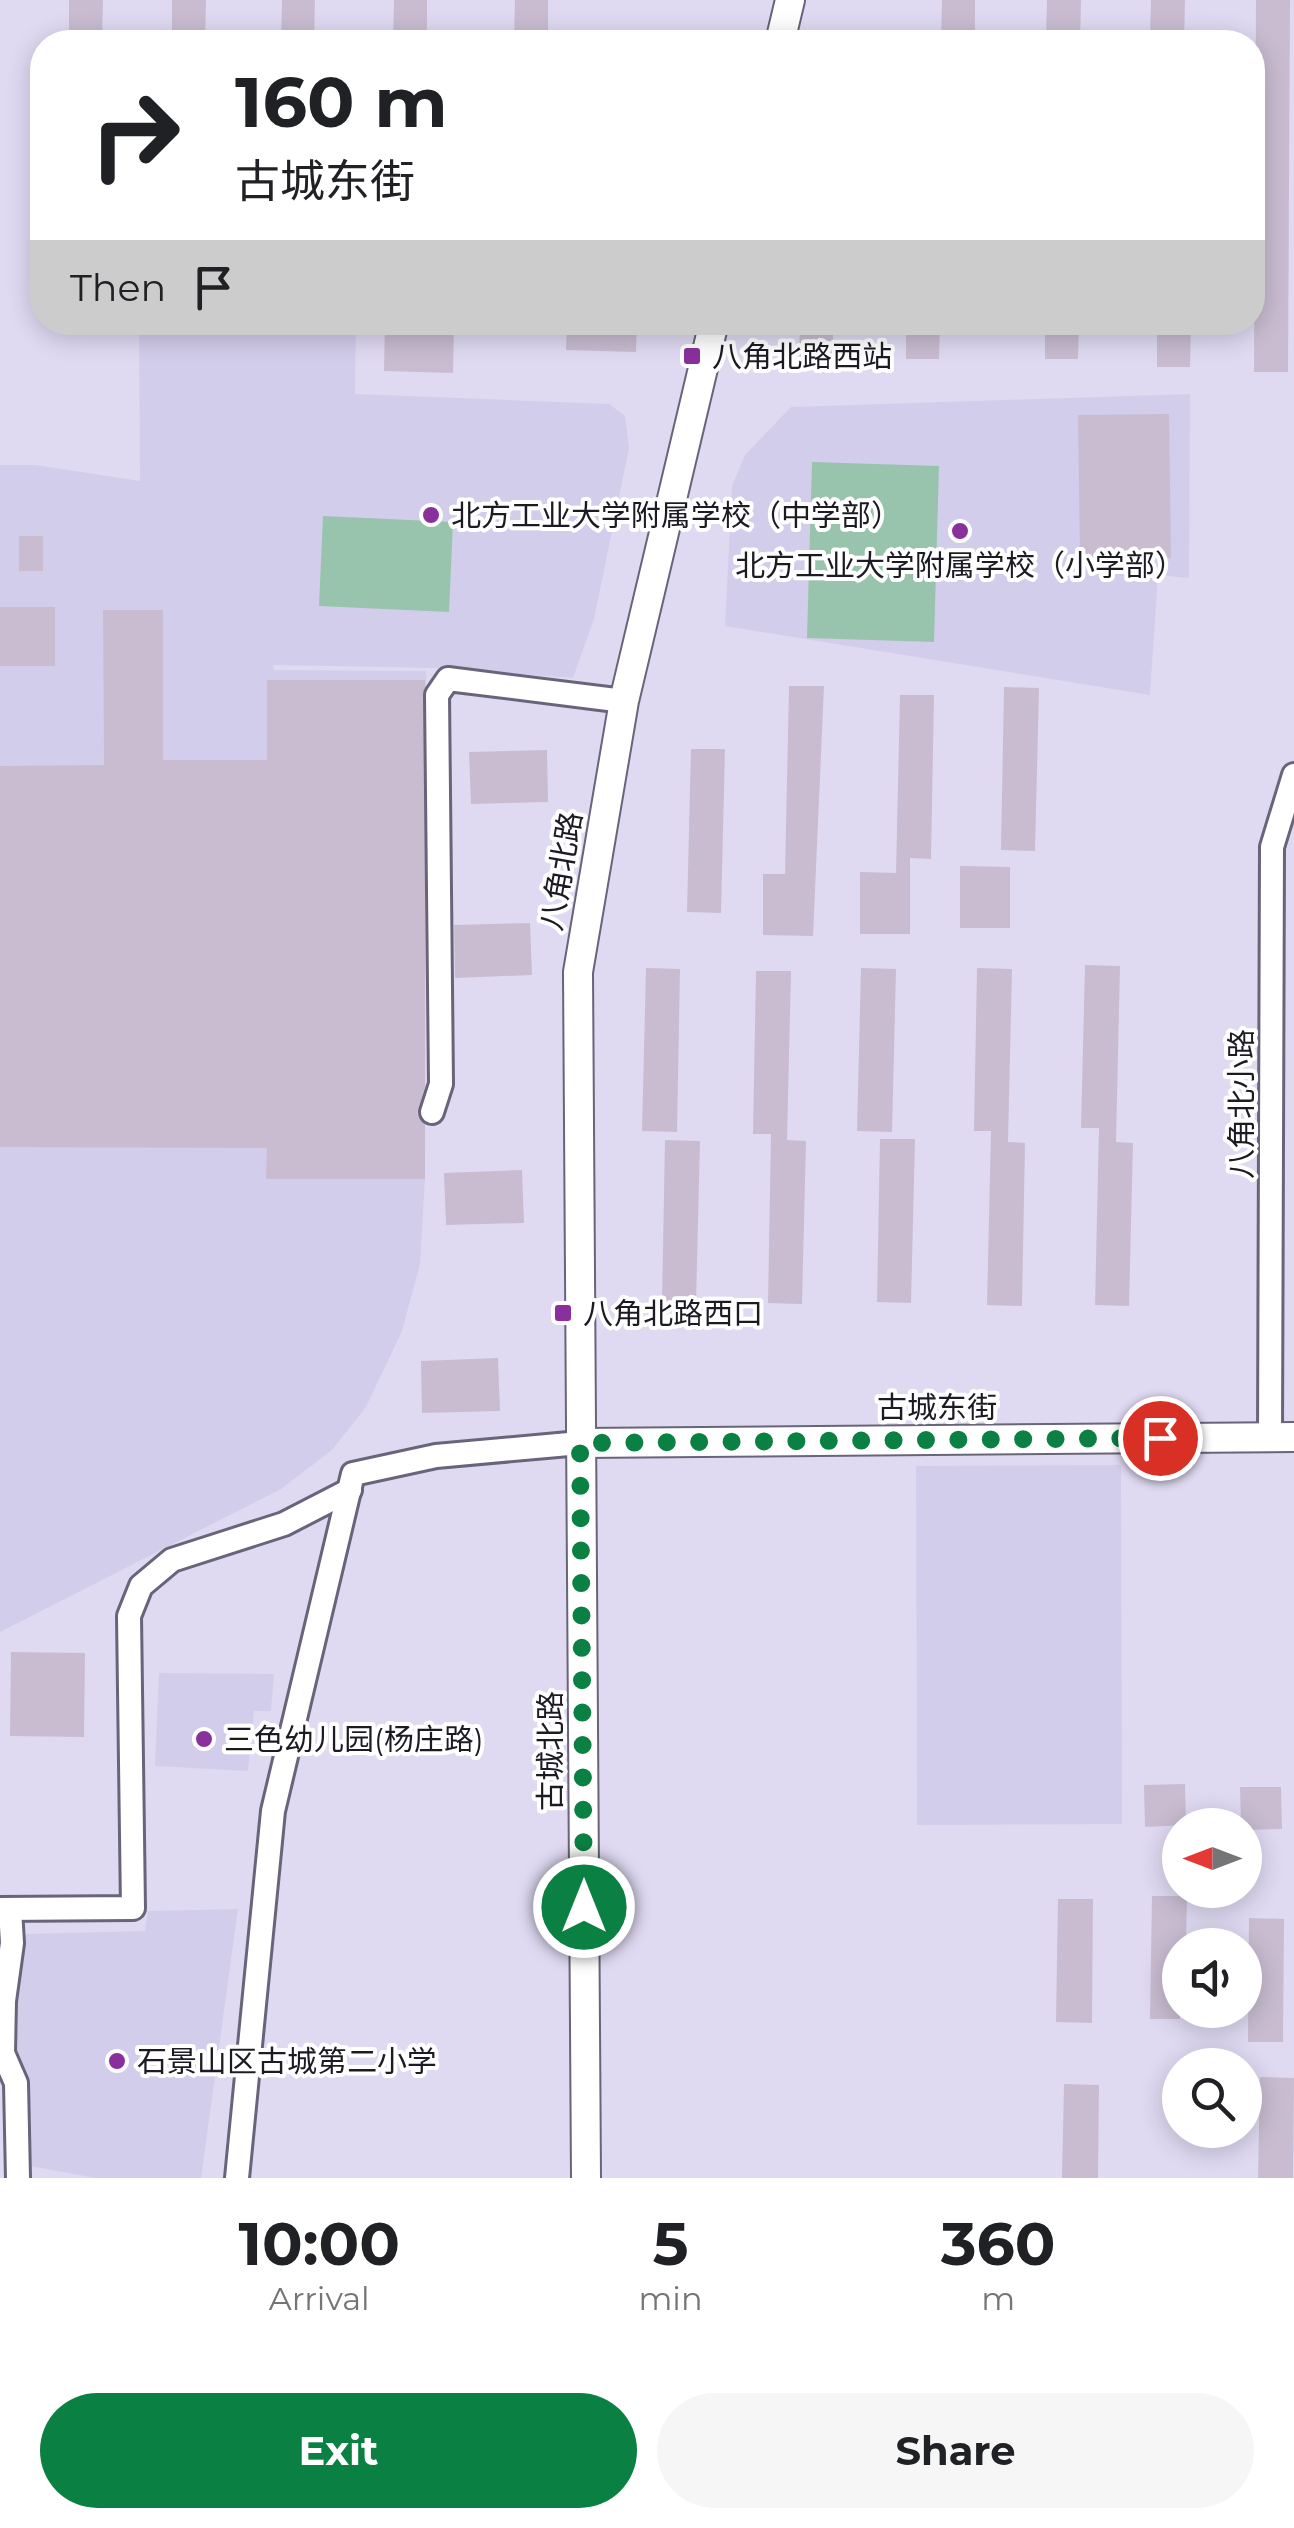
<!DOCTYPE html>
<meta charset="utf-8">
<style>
:root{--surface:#fff;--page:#f6f6f6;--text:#202124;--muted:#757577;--accent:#0b8043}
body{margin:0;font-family:Montserrat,"Noto Sans SC",sans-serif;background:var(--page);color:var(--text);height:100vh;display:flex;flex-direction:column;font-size:38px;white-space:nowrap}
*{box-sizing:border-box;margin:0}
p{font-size:32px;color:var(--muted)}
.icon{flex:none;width:55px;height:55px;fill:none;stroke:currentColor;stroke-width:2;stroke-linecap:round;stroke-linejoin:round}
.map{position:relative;height:2178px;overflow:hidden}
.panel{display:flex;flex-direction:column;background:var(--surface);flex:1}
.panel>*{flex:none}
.banner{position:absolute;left:30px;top:30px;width:1235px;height:305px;border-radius:40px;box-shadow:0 5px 25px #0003;background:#fff;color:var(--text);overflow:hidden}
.needle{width:65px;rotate:270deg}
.controls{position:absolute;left:1162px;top:1808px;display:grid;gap:20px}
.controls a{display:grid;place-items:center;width:100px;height:100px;border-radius:50%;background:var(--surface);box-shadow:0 5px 25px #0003;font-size:50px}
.pin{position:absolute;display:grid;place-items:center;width:85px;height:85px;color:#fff;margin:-42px;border:5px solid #fff;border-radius:50%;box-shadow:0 2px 10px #0007}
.me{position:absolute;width:110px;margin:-55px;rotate:0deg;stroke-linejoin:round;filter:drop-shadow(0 0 8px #0008)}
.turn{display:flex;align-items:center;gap:35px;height:210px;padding:0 40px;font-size:45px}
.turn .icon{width:130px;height:130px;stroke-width:2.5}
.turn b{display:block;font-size:70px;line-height:85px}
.then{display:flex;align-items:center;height:95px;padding:0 40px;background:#0003;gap:20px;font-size:38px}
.eta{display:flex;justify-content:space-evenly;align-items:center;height:170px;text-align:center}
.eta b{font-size:60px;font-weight:700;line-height:70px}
.primary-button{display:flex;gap:20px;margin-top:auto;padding:20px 40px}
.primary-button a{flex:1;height:115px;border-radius:60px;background:var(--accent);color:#fff;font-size:40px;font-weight:700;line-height:115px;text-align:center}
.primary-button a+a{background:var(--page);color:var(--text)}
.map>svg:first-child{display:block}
</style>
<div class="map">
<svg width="1294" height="2178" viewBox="0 0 1294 2178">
<rect width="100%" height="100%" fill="#dfdaf2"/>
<!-- built -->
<g fill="#d3cdec">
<path d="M139,323H356L355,394L609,404L625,416L629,448L594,619L573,678L436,668L273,665L274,670L426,671L425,1179L420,1264L402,1331L366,1407L332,1450L281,1489L0,1632V465H36L140,481Z"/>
<path d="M1190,394L1189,578L1158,575L1150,695L725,626L732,486L745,455L791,407Z"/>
<path d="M1121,1465L1122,1824L917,1825L916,1466Z"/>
<path d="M159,1673L274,1674L271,1711H254L248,1771L155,1766Z"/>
<path d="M238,1909L201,2178H95L25,2165L22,2080L12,2042L26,1934L145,1931L148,1911Z"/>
</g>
<!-- green -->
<g fill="#98c4ad">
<path d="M812,462L939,466L934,642L807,638Z"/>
<path d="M323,516L453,522L449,612L319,606Z"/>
</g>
<!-- building -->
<g fill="#c9bcd1">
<path d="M69,0H103L102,42H69Z"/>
<path d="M172,0H206L205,42H172Z"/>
<path d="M282,0H315L314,42H281Z"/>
<path d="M394,0H427V42H393Z"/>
<path d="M515,0H548V42H514Z"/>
<path d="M942,0H975V42H941Z"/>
<path d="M1047,0H1081L1080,42H1046Z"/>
<path d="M1151,0H1185L1184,42H1150Z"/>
<path d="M1256,0H1290L1288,372H1254Z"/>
<path d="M385,322H454L453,373L384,371Z"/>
<path d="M567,322H637L636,352L566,350Z"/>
<path d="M800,322H833V362H799Z"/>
<path d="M906,322H940L939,359H906Z"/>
<path d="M1045,322H1079L1078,359H1045Z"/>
<path d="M1157,322H1191L1190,367H1157Z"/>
<path d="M1169,414L1171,558L1080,559L1078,415Z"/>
<rect x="19" y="536" width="24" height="35"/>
<rect x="0" y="607" width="55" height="59"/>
<path d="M103,610H163V760H267V680H425V1086L417,1114L425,1125V1179H266L267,1148L0,1147V766L104,765Z"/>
<path d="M789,686H824L813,936L763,935V874H785Z"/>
<path d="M1004,687L1039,688L1035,851L1001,850Z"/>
<path d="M900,695H934L931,859L910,858V934H860V872L896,873Z"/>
<path d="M691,749H725L721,913L687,912Z"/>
<path d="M547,750L548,802L471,804L469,752Z"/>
<path d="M960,866L1010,867V928H960Z"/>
<path d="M530,923L532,975L455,978L454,925Z"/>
<path d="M1085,965L1120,966L1116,1142L1133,1143L1129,1306L1095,1305L1099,1128H1081Z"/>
<path d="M646,968L680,969L677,1132L642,1131Z"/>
<path d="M861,968L896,969L892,1132L857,1131Z"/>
<path d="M977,968L1012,969L1008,1142L1025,1143L1022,1306L987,1305L991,1131H974Z"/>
<path d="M756,971H791L787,1140L806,1141L802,1304L768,1303L771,1134H753Z"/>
<path d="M880,1139H915L911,1303L877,1302Z"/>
<path d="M665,1140L700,1141L696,1304L662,1303Z"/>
<path d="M522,1170L524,1223L446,1225L444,1173Z"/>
<path d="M498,1358L500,1411L422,1413L421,1361Z"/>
<path d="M11,1652L85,1653L84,1737L10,1736Z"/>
<path d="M1185,1784L1186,1825L1145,1827L1144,1785Z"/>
<path d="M1240,1787H1281L1282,1829L1245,1830L1241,1825Z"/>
<path d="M1152,1896H1187L1186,1945H1180V2019H1150Z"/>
<path d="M1058,1899H1093L1092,2023L1056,2022Z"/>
<path d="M1249,1918L1284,1919L1283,2042H1248Z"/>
<path d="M1260,2077L1294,2078L1293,2178H1258Z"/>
<path d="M1064,2084L1099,2085L1098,2178H1062Z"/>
</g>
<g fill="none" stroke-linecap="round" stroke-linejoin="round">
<!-- minor casing -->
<g stroke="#686479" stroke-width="28">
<g id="minor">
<path d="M432,1112L441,1084L437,695L448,679L624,701"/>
<path d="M1270,1437L1272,847L1294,775"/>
<path d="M0,1909L133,1908L129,1616L141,1586L172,1560L284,1524L350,1490"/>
<path d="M10,1909L12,1943L4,2001L3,2053L16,2083L18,2178"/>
<path d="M237,2178L273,1811L353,1474L436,1456L580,1443"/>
</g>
</g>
<!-- tertiary casing -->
<g stroke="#686479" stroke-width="32">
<g id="tertiary">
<path d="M780,42L790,0"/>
<path d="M580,1443L1294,1437"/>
<path d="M586,2178L578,972L624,701L714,322"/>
</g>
</g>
<!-- minor -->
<use href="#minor" stroke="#fff" stroke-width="22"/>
<!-- tertiary -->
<use href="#tertiary" stroke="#fff" stroke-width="28"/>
</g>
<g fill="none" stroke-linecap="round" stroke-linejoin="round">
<!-- route -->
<path stroke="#0b8043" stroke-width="18" stroke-dasharray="0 32.4" d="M584,1907L580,1443L1160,1438"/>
</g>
<!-- markers -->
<g fill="#8a309c" stroke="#fff" stroke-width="4">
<rect x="682" y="346" width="20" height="20" rx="5"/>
<circle cx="431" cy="515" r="10"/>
<circle cx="960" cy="531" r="10"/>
<rect x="553" y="1303" width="20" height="20" rx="5"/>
<circle cx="204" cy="1739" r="10"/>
<circle cx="117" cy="2061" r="10"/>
</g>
<g text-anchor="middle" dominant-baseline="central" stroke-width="8" stroke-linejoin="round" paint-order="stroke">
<!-- poi labels -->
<g font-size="30" fill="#1c1a22" stroke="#fff" text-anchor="start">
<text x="712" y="356">八角北路西站</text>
<text x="451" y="515">北方工业大学附属学校（中学部）</text>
<text x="960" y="565" text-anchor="middle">北方工业大学附属学校（小学部）</text>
<text x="583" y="1313">八角北路西口</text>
<text x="224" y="1739">三色幼儿园(杨庄路)</text>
<text x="137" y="2061">石景山区古城第二小学</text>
</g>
<!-- street labels -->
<g font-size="30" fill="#1c1a22" stroke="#fff">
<text transform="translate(561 871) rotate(-80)">八角北路</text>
<text transform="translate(1241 1104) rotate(-90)">八角北小路</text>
<text x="937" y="1407">古城东街</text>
<text transform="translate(550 1751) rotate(-90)">古城北路</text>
</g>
</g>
</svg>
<div class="controls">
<a><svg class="needle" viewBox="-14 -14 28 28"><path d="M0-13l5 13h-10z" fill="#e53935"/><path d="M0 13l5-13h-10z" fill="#757577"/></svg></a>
<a><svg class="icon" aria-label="sound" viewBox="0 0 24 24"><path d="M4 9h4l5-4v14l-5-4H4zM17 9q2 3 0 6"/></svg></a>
<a><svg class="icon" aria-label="search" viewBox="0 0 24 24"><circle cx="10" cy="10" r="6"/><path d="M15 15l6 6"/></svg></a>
</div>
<div class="pin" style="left:1160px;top:1438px;background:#d93025"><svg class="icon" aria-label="arrive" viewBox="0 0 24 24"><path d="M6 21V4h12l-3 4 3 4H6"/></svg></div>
<svg class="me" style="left:584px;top:1907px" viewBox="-20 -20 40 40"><circle r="17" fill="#0b8043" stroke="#fff" stroke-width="3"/><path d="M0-11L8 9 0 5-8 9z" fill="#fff"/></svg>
<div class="banner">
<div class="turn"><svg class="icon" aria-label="right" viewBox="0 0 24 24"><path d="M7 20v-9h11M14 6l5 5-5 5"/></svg><div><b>160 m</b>古城东街</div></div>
<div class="then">Then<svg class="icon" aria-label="arrive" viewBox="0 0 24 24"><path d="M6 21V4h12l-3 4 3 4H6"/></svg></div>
</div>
</div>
<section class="panel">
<div class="eta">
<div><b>10:00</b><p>Arrival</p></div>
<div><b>5</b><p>min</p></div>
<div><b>360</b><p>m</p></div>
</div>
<div class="primary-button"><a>Exit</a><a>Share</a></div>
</section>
